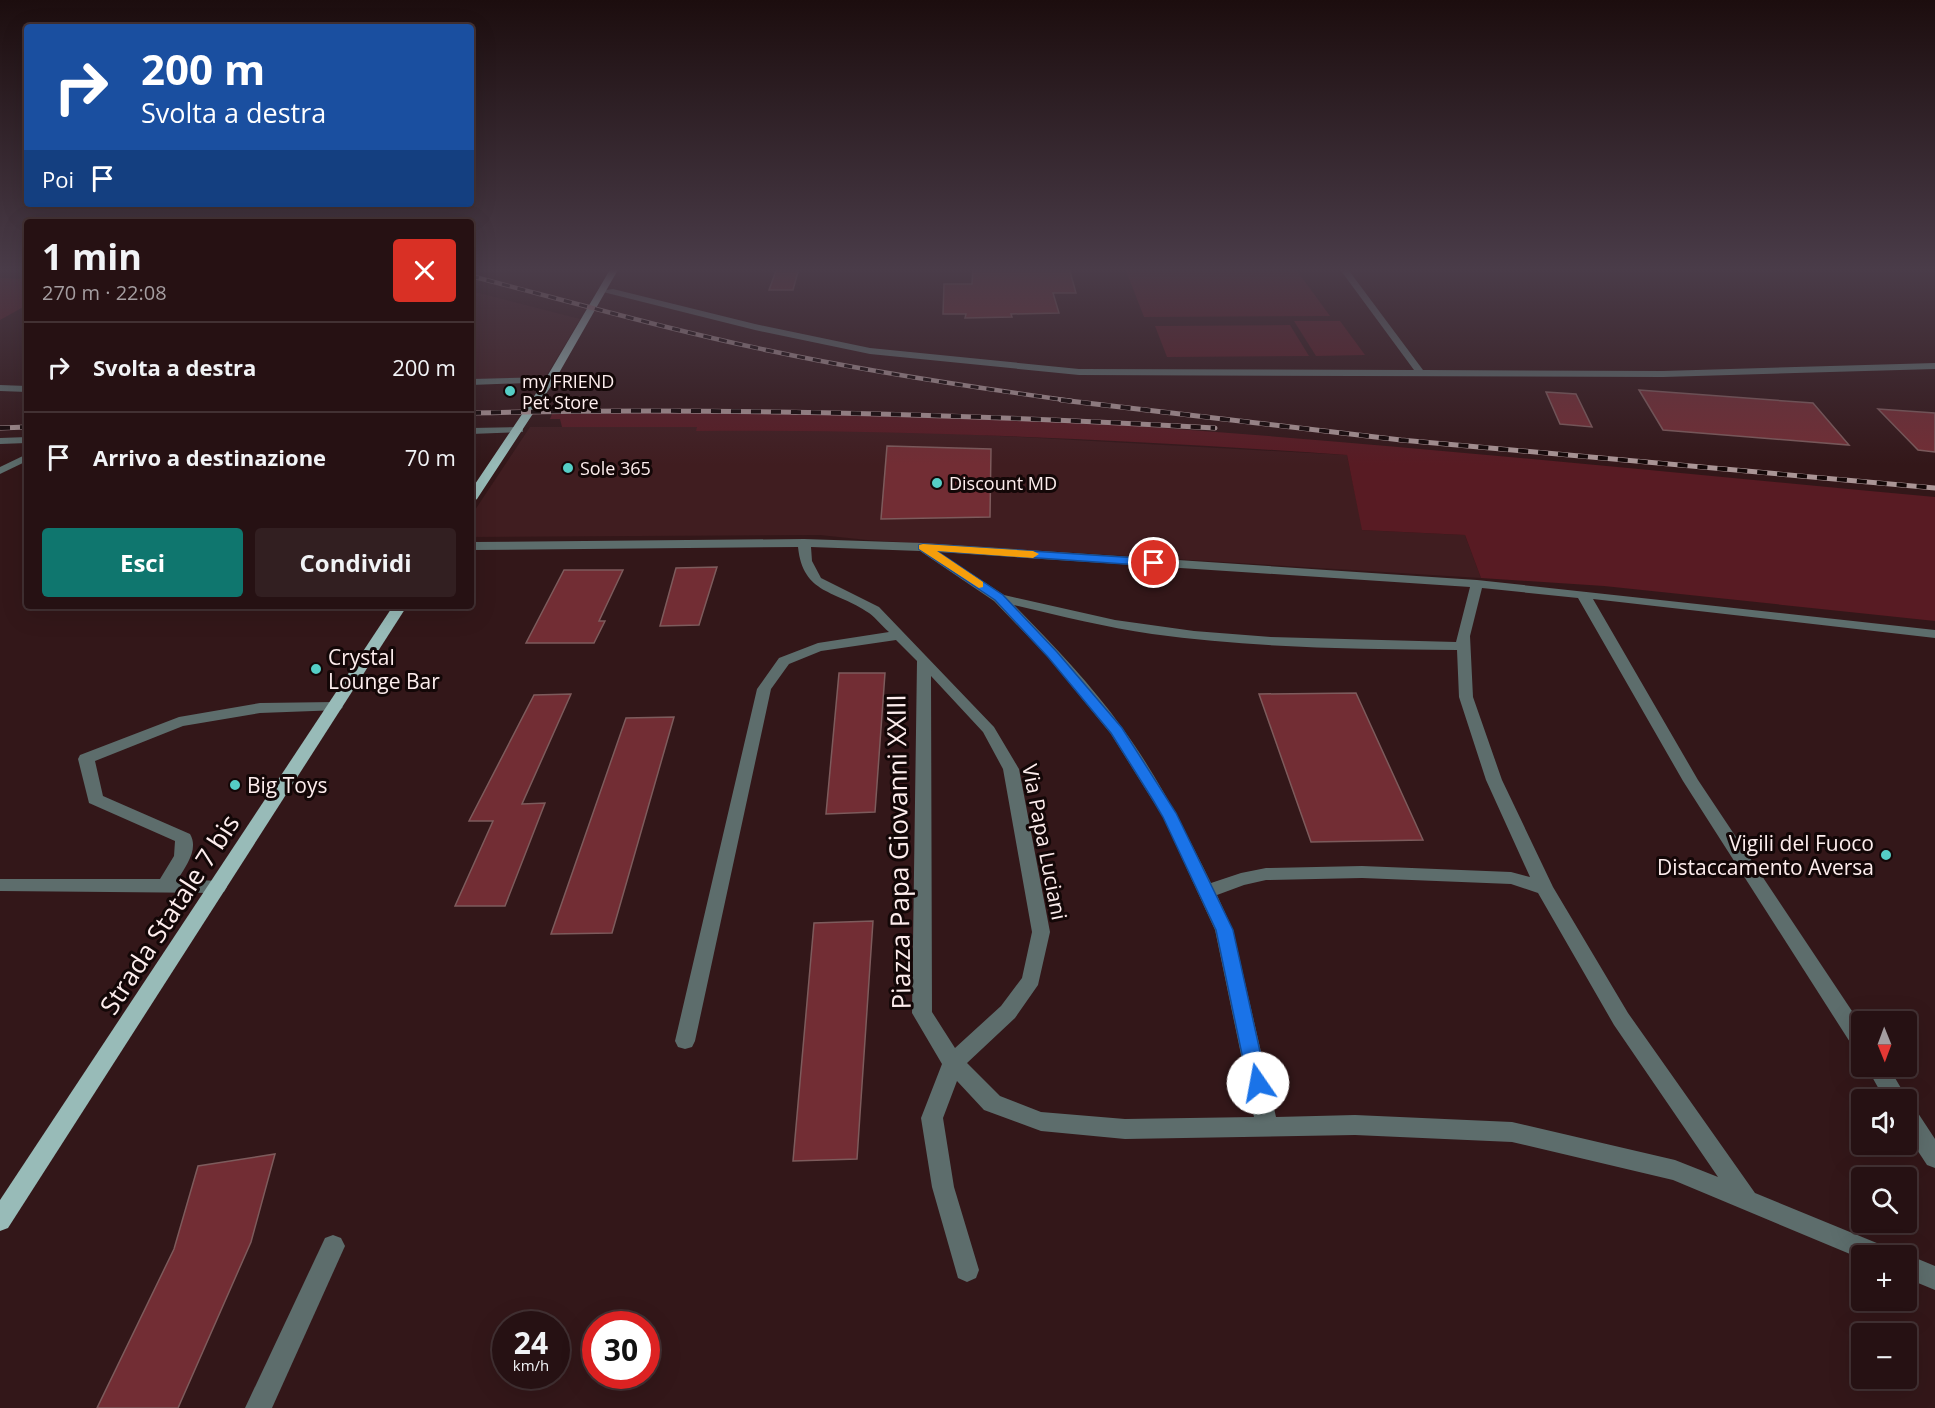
<!DOCTYPE html>
<html lang="it">
<meta charset="utf-8">
<style>
:root{--surface:#261113;--page:#321f21;--text:#f1f3f6;--muted:#a49da0;--line:#423133;--accent:#0f766e}
body{margin:0;font-family:"Open Sans",sans-serif;background:var(--page);color:var(--text);height:100vh;display:flex;flex-direction:column;font-size:22px;white-space:nowrap}
*{box-sizing:border-box;margin:0}
p{font-size:20px;color:var(--muted)}
.icon{flex:none;width:33px;height:33px;fill:none;stroke:currentColor;stroke-width:2;stroke-linecap:round;stroke-linejoin:round}
.map{position:relative;flex:1;overflow:hidden}
.drawer{position:absolute;left:24px;top:219px;width:450px;height:390px;display:flex;flex-direction:column;background:var(--surface);border-radius:6px;box-shadow:0 6px 24px #0002,0 0 0 2px var(--line)}
.drawer>*{flex:none}
.top-card{position:absolute;left:24px;top:24px;width:450px;height:183px;border-radius:6px;box-shadow:0 6px 24px #0002,0 0 0 2px var(--line);background:#1a4fa0;color:#fff;overflow:hidden}
.needle{width:39px;rotate:179deg}
.tools{position:absolute;left:1851px;top:1011px;display:grid;gap:12px}
.tools a{display:grid;place-items:center;width:66px;height:66px;border-radius:6px;background:var(--surface);box-shadow:0 6px 24px #0002,0 0 0 2px var(--line);font-size:30px}
.speed{position:absolute;left:492px;top:1311px;display:flex;gap:12px;font-size:30px;font-weight:700;text-align:center}
.speed>*{display:grid;place-content:center;width:78px;height:78px;border-radius:50%;background:var(--surface);box-shadow:0 6px 24px #0002,0 0 0 2px var(--line);line-height:1}
.speed small{font-size:15px;font-weight:400}
.speed .limit{border:9px solid #d22;background:#fff;color:#111}
.pin{position:absolute;display:grid;place-items:center;width:51px;height:51px;color:#fff;margin:-26px;border:3px solid #fff;border-radius:50%;box-shadow:0 2px 6px #0007}
.me{position:absolute;width:66px;margin:-33px;rotate:348deg;stroke-linejoin:round;filter:drop-shadow(0 0 4px #0008)}
.turn{display:flex;align-items:center;gap:21px;height:126px;padding:0 18px;font-size:27px}
.turn .icon{width:78px;height:78px;stroke-width:2.5}
.turn b{display:block;font-size:42px;line-height:51px}
.then{display:flex;align-items:center;height:57px;padding:0 18px;background:#0003;gap:12px;font-size:22px}
.round{display:grid;place-items:center;flex:none;width:63px;height:63px;border-radius:6px;background:var(--page)}
.summary{display:flex;align-items:center;justify-content:space-between;height:102px;padding:0 18px}
h1{font-size:36px;font-weight:700;line-height:45px}
.primary-button{display:flex;gap:12px;margin-top:auto;padding:12px 18px}
.primary-button a{flex:1;height:69px;border-radius:6px;background:var(--accent);color:#fff;font-size:24px;font-weight:700;line-height:69px;text-align:center}
.primary-button a+a{background:var(--page);color:var(--text)}
ul{padding:0;list-style:none}
li{display:flex;align-items:center;gap:18px;height:90px;padding:0 18px;border-top:2px solid var(--line)}
li div{flex:1}
li b{display:block;font-size:22px}
li em{font-style:normal}
.map>svg:first-child{display:block}
</style>
<div class="map">
<svg width="1935" height="1408" viewBox="0 0 1935 1408">
<rect width="100%" height="100%" fill="#331719"/>
<!-- built -->
<g fill="#401d20">
<path d="M471,291L580,319L545,378L471,379Z"/>
<path d="M530,427H836L1347,455L1363,530L1465,535L1481,578L867,540L820,535L471,537V516Z"/>
</g>
<!-- green -->
<g fill="#581b23">
<path d="M1125,268H1295L1330,316L1144,317Z"/>
<path d="M0,278L27,279V305L0,320Z"/>
<path d="M1294,321H1340L1365,355L1316,356Z"/>
<path d="M1290,325L1309,356L1167,357L1155,326Z"/>
<path d="M778,412C892,415 1007,417 1122,425C1393,444 1664,472 1935,497V621L1604,586L1481,578L1465,535L1362,530L1347,455C1130,440 913,429 696,431L697,427H562L560,419H550L552,414Z"/>
</g>
<!-- building -->
<g fill="#722d34" stroke="#7d5b5c" stroke-width="1.5">
<path d="M777,268H799L793,290H769Z"/>
<path d="M973,268H1069L1076,293H1053L1059,313L1011,314L1012,317L965,318L966,314H943L944,284H972Z"/>
<path d="M1639,390L1813,403L1849,445L1663,430Z"/>
<path d="M1546,392L1576,394L1592,427L1560,424Z"/>
<path d="M1878,409L1935,413V452L1918,450Z"/>
<path d="M887,446L991,449L990,517L881,519Z"/>
<path d="M717,567L699,625L660,626L676,568Z"/>
<path d="M564,570H623L599,621H605L594,643H526Z"/>
<path d="M839,673H885L875,812L826,814Z"/>
<path d="M1356,693L1423,840L1311,842L1259,694Z"/>
<path d="M571,694L522,804L545,803L505,906H455L493,821H469L534,695Z"/>
<path d="M674,717L612,933L551,934L626,718Z"/>
<path d="M873,921L857,1159L793,1161L814,923Z"/>
<path d="M275,1154L251,1242L178,1408H97L174,1249L198,1166Z"/>
</g>
<g fill="none" stroke-linecap="round" stroke-linejoin="round">
<!-- minor -->
<g fill="#5d6d6c" fill-rule="evenodd">
<path d="M1339,268H1347L1423,370L1663,371L1935,363V369L1663,377L1079,375L870,354L755,330L599,291L613,289L755,324L870,348L1079,369L1414,370Z"/>
<path d="M550,377L553,378V382L471,385V379Z"/>
<path d="M0,385L27,386V392L0,391Z"/>
<path d="M519,427L523,428V432L471,434V428Z"/>
<path d="M27,437V443L0,444V438Z"/>
<path d="M27,454V461L0,474V467Z"/>
<path d="M804,539L923,543L1477,580L1935,630V638L1593,599L1698,780L1862,1026V1052L1855,1050L1683,781L1578,598L1482,588L1470,636L1473,697L1502,780L1553,887L1628,1013L1755,1193L1889,1248L1893,1256H1862V1259L1673,1180L1512,1142L1355,1135L1125,1139L1041,1131L984,1110L957,1081L943,1118L954,1187L979,1270L976,1278L967,1282L958,1278L932,1187L921,1118L942,1064L912,1013L917,661L896,640L821,651L789,664L771,689L695,1041L692,1047L685,1049L678,1047L675,1041L757,689L779,658L818,643L889,632C882,626 876,618 869,613C836,590 803,595 798,547L471,550V542ZM811,547L920,551L994,601L1048,657L1111,734L1163,817L1215,930L1254,1117L1125,1119L1041,1112L1000,1096L967,1063L1015,1018L1038,985L1050,932L1019,769L994,727L879,607L821,578L812,561ZM938,552L1470,587L1456,642L1271,637L1194,631L1115,620L1004,595ZM1014,605C1060,616 1105,627 1152,634C1253,648 1355,649 1457,650L1459,697L1486,780L1530,877L1511,872L1362,866L1266,868L1241,873L1211,883C1185,830 1158,777 1123,729C1091,684 1052,644 1014,605ZM931,676L983,732L1003,769L1032,932L1022,978L1001,1006L955,1048L932,1012ZM1362,878L1511,884L1538,893L1614,1025L1718,1177L1675,1160L1512,1122L1355,1115L1276,1117L1233,930L1217,895L1244,885L1266,880Z"/>
<path d="M335,702L340,704L343,707L340,710L260,713L183,726L95,761L103,796L190,834C199,849 186,866 178,879L218,881L224,882L227,887L224,892L218,893L0,891V879H160L174,856L175,841L89,803L78,759L80,755L179,717L260,703Z"/>
<path d="M1866,1066H1888L1908,1100L1906,1103V1100H1885Z"/>
<path d="M1906,1105L1914,1107L1935,1139V1168L1927,1165L1906,1133Z"/>
<path d="M333,1235L341,1238L345,1246L272,1408H245L325,1238Z"/>
<path d="M1906,1254L1935,1266V1290L1906,1278V1256H1903Z"/>
</g>
<!-- major -->
<g fill="#98bbb8" fill-rule="evenodd">
<path d="M611,268H619L555,380L477,499L471,503V490L545,380Z"/>
<path d="M393,606H407L8,1228L0,1231V1200Z"/>
</g>
<!-- rail-far1 casing -->
<g stroke="#aa9596" stroke-width="4.5">
<path id="rail-far1" d="M471,276C571,302 670,330 771,351C870,372 971,387 1072,401"/>
</g>
<!-- rail casing -->
<g stroke="#aa9596" stroke-width="5">
<g id="rail">
<path d="M1061,400L1401,440L1935,488"/>
<path d="M471,413C719,407 967,414 1215,428"/>
<path d="M0,428L27,427"/>
</g>
</g>
<!-- rail-far1 -->
<use href="#rail-far1" stroke="#130707" stroke-width="3" stroke-dasharray="8" stroke-linecap="butt"/>
<!-- rail -->
<use href="#rail" stroke="#130707" stroke-width="4" stroke-dasharray="10" stroke-linecap="butt"/>
</g>
<!-- sky -->
<linearGradient id="sky" x2="0" y2="1"><stop stop-color="#1c0d0e"/><stop offset="0.58" stop-color="#4a3c49"/><stop offset="1" stop-color="#4a3c49" stop-opacity="0"/></linearGradient>
<rect width="1935" height="465" fill="url(#sky)"/>
<!-- route -->
<path fill="#1a73e8" stroke="#114b97" stroke-width="1.5" d="M923,544L1154,559L1160,563L1154,566L937,551L1003,595L1057,652L1122,728L1176,813L1233,930L1267,1083L1265,1089L1258,1091L1251,1089L1248,1083L1216,930L1163,817L1153,800L1111,733L1048,657L995,600L919,549V545Z"/>
<!-- slow -->
<path fill="#f59e0b" d="M923,544L1033,551L1039,554L1033,558L937,551L983,582V587L979,588L919,549V545Z"/>
<!-- markers -->
<g fill="#55cec6" stroke="#130707" stroke-width="2">
<circle cx="510" cy="391" r="6"/>
<circle cx="568" cy="468" r="6"/>
<circle cx="937" cy="483" r="6"/>
<circle cx="316" cy="669" r="6"/>
<circle cx="235" cy="785" r="6"/>
<circle cx="1886" cy="855" r="6"/>
</g>
<g text-anchor="middle" dominant-baseline="central" stroke-width="6" stroke-linejoin="round" paint-order="stroke">
<!-- far-poi labels -->
<g font-size="18" fill="#fdeded" stroke="#130707" text-anchor="start">
<text x="522" y="381">my FRIEND<tspan x="522" dy="21">Pet Store</tspan></text>
<text x="580" y="468">Sole 365</text>
<text x="949" y="483">Discount MD</text>
</g>
<!-- poi labels -->
<g font-size="21" fill="#fdeded" stroke="#130707" text-anchor="start">
<text x="328" y="657">Crystal<tspan x="328" dy="24">Lounge Bar</tspan></text>
<text x="247" y="785">Big Toys</text>
<text x="1874" y="843" text-anchor="end">Vigili del Fuoco<tspan x="1874" dy="24">Distaccamento Aversa</tspan></text>
</g>
<!-- street labels -->
<g font-size="21" fill="#fdeded" stroke="#130707">
<text transform="translate(1045 842) rotate(79)">Via Papa Luciani</text>
</g>
<!-- near-street labels -->
<g font-size="26" fill="#fdeded" stroke="#130707">
<text transform="translate(898 852) rotate(-91)">Piazza Papa Giovanni XXIII</text>
<text transform="translate(169 914) rotate(-57)">Strada Statale 7 bis</text>
</g>
</g>
</svg>
<div class="tools">
<a><svg class="needle" viewBox="-14 -14 28 28"><path d="M0-13l5 13h-10z" fill="#e53935"/><path d="M0 13l5-13h-10z" fill="#a49da0"/></svg></a>
<a><svg class="icon" aria-label="sound" viewBox="0 0 24 24"><path d="M4 9h4l5-4v14l-5-4H4zM17 9q2 3 0 6"/></svg></a>
<a><svg class="icon" aria-label="search" viewBox="0 0 24 24"><circle cx="10" cy="10" r="6"/><path d="M15 15l6 6"/></svg></a>
<a>+</a>
<a>−</a>
</div>
<div class="speed"><div>24<small>km/h</small></div><div class="limit">30</div></div>
<div class="pin" style="left:1154px;top:563px;background:#d93025"><svg class="icon" aria-label="arrive" viewBox="0 0 24 24"><path d="M6 21V4h12l-3 4 3 4H6"/></svg></div>
<svg class="me" style="left:1258px;top:1083px" viewBox="-20 -20 40 40"><circle r="19" fill="#fff"/><path d="M0-13L10 11 0 6-10 11z" fill="#1a73e8"/></svg>
<div class="top-card">
<div class="turn"><svg class="icon" aria-label="right" viewBox="0 0 24 24"><path d="M7 20v-9h11M14 6l5 5-5 5"/></svg><div><b>200 m</b>Svolta a destra</div></div>
<div class="then">Poi<svg class="icon" aria-label="arrive" viewBox="0 0 24 24"><path d="M6 21V4h12l-3 4 3 4H6"/></svg></div>
</div>
<section class="drawer">
<div class="summary"><div><h1>1 min</h1><p>270 m · 22:08</p></div><a class="round" style="background:#d93025;color:#fff"><svg class="icon" aria-label="close" viewBox="0 0 24 24"><path d="M6 6l12 12M18 6L6 18"/></svg></a></div>
<ul>
<li><svg class="icon" aria-label="right" viewBox="0 0 24 24"><path d="M7 20v-9h11M14 6l5 5-5 5"/></svg><div><b>Svolta a destra</b></div><em>200 m</em></li>
<li><svg class="icon" aria-label="arrive" viewBox="0 0 24 24"><path d="M6 21V4h12l-3 4 3 4H6"/></svg><div><b>Arrivo a destinazione</b></div><em>70 m</em></li>
</ul>
<div class="primary-button"><a>Esci</a><a>Condividi</a></div>
</section>
</div>
